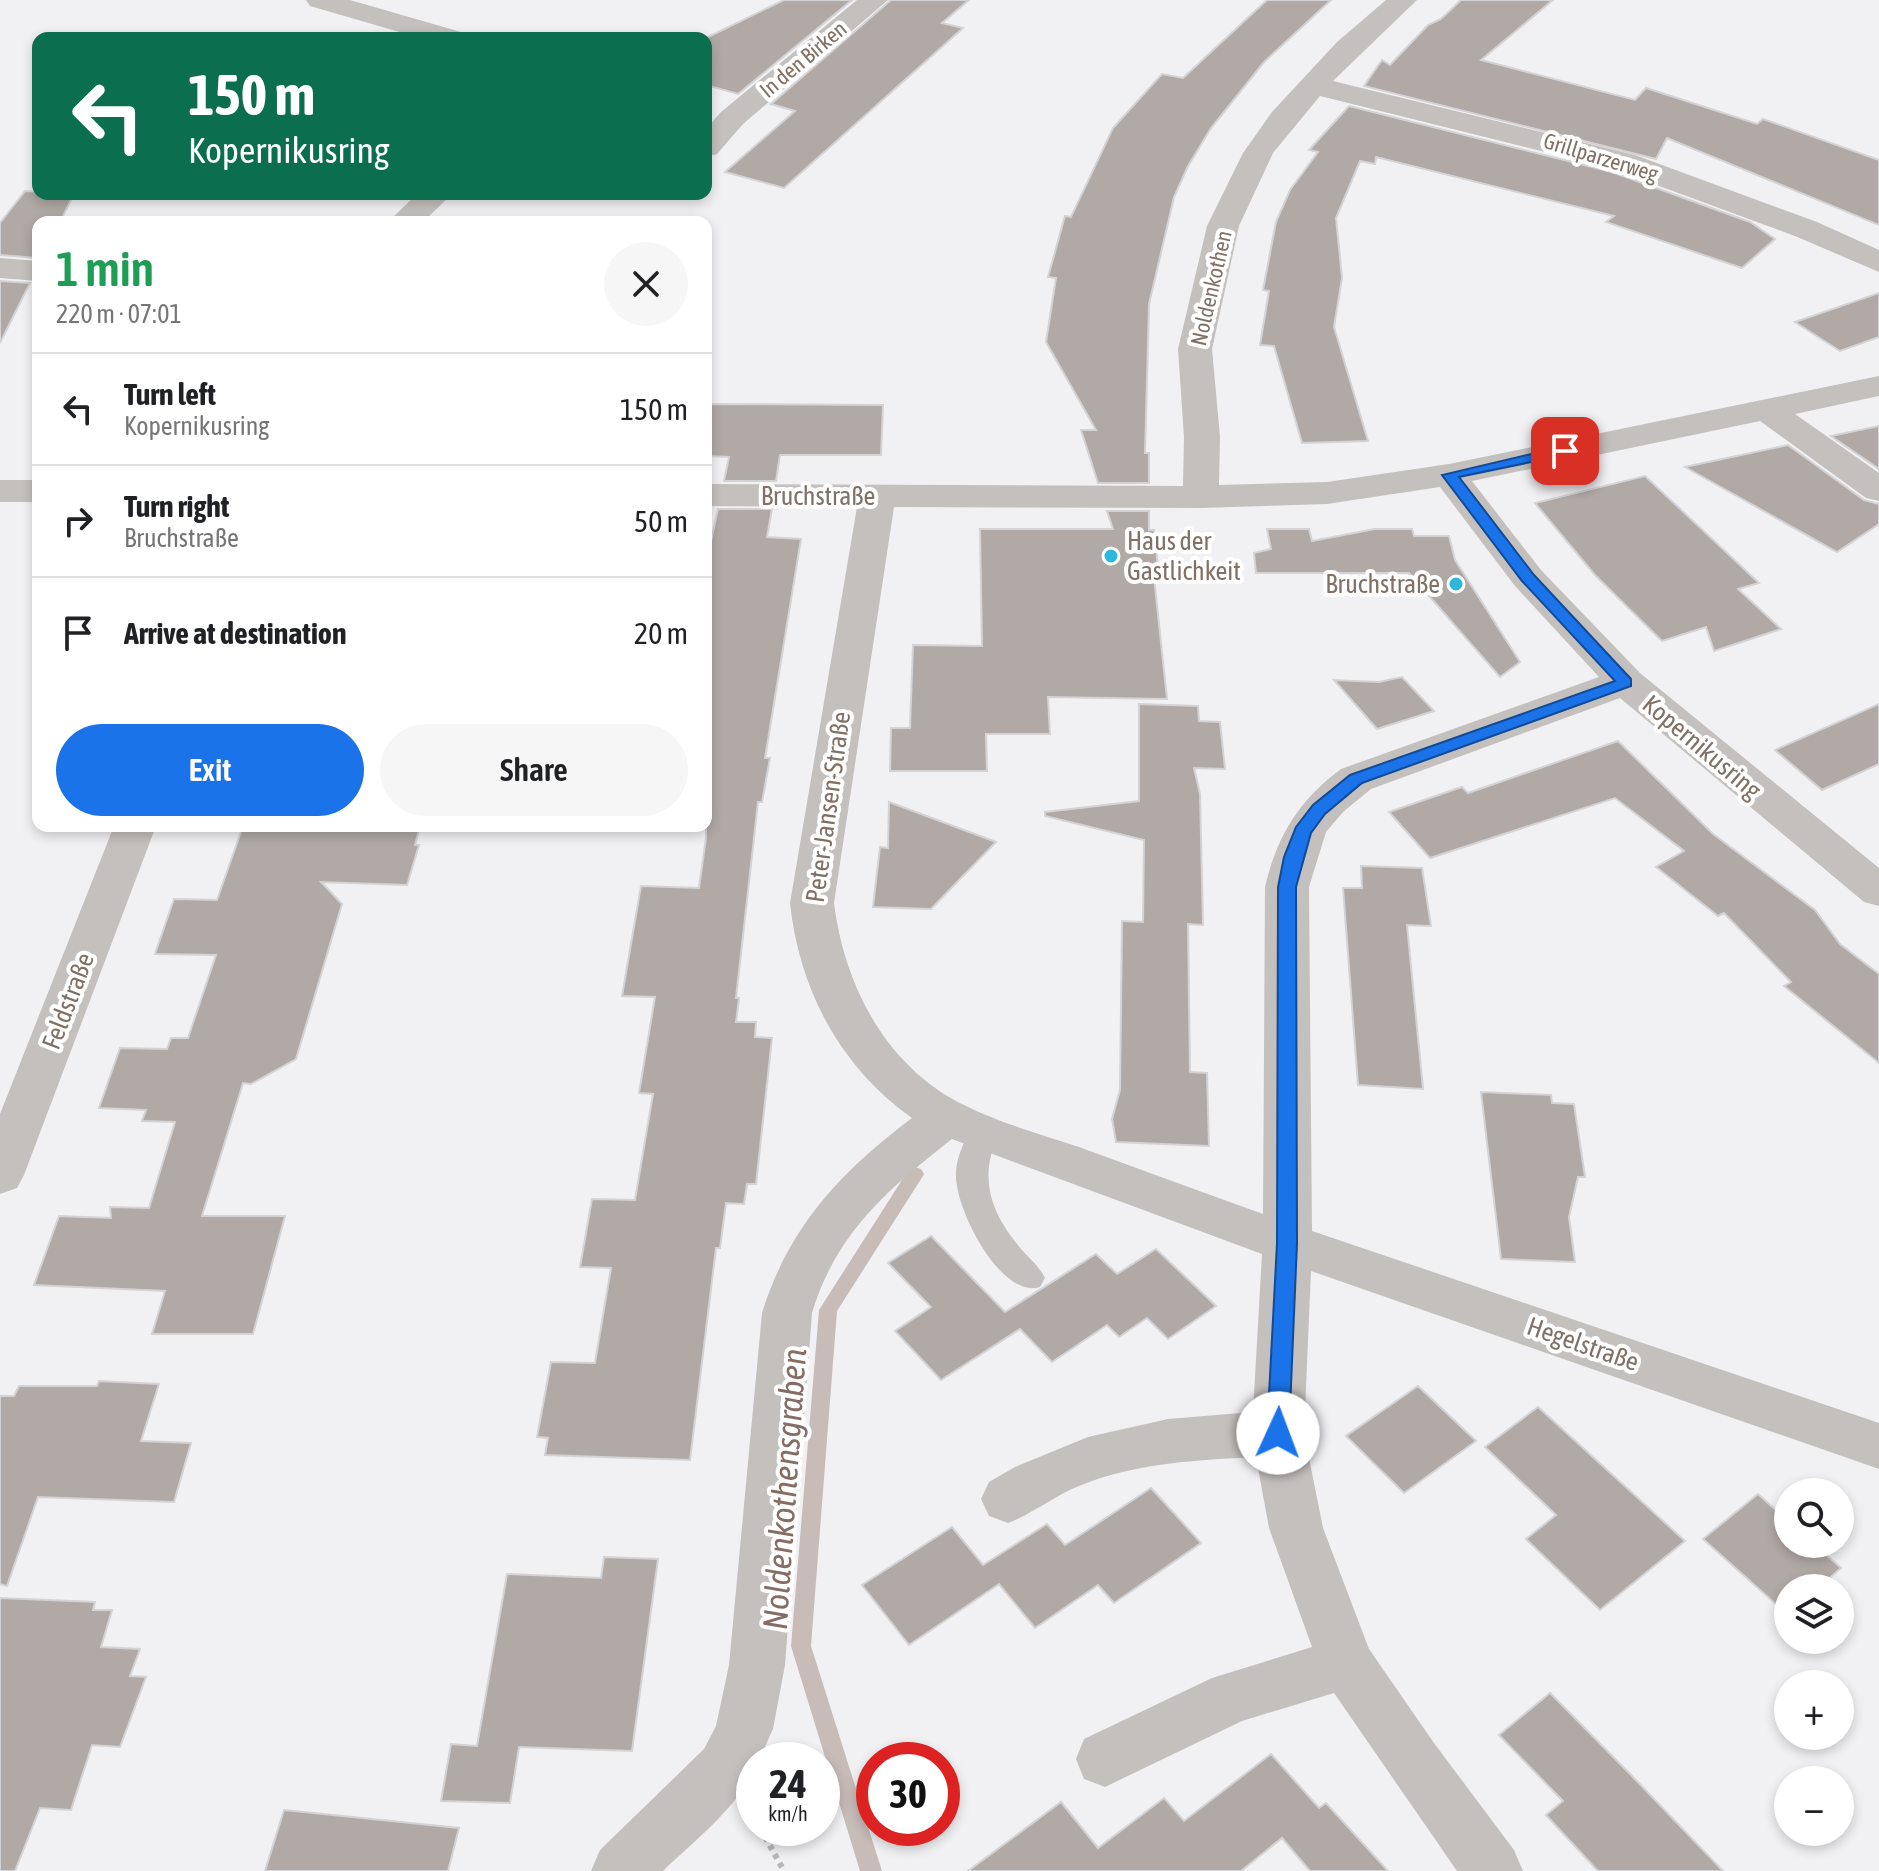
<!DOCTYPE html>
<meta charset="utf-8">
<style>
:root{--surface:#fff;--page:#f6f6f6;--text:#202124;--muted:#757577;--line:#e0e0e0;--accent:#1a73e8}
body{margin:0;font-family:"Asap Condensed",sans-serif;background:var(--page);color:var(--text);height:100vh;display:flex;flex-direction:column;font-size:30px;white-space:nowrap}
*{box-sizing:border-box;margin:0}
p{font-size:26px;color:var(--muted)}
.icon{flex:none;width:44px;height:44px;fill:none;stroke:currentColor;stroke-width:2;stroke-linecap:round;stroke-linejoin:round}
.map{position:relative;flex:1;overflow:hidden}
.details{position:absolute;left:32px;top:216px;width:680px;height:616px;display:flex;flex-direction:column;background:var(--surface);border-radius:16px;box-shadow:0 4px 12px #0003}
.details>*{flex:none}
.banner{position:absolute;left:32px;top:32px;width:680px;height:168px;border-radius:16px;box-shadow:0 4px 12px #0003;background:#0b6e4f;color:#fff;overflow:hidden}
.controls{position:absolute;left:1774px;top:1478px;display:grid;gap:16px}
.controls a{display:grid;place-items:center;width:80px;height:80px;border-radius:50%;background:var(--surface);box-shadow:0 4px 12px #0003;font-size:40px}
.speed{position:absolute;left:736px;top:1742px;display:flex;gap:16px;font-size:40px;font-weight:700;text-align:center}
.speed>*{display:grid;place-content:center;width:104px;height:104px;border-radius:50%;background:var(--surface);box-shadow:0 4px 12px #0003;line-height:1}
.speed small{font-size:20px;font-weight:400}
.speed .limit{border:12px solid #d22;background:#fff;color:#111}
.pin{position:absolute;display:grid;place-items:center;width:68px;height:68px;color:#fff;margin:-34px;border-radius:16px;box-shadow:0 4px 12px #0006}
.me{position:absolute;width:88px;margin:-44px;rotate:2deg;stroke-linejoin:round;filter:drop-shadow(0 0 6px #0008)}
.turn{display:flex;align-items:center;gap:28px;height:168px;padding:0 24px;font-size:36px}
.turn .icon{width:104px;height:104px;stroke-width:2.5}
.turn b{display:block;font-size:56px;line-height:68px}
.round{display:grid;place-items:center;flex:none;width:84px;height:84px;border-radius:42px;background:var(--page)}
.headline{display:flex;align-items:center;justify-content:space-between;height:136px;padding:0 24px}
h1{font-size:48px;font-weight:600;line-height:60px;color:#1e9e55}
.cta{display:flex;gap:16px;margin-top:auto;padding:16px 24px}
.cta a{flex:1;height:92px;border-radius:48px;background:var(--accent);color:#fff;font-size:32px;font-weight:600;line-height:92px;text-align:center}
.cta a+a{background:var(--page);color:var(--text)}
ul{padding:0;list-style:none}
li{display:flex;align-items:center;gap:24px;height:112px;padding:0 24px;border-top:2px solid var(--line)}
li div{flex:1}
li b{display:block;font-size:30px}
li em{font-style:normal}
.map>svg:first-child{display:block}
</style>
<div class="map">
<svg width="1879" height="1871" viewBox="0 0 1879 1871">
<rect width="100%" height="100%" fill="#f1f1f4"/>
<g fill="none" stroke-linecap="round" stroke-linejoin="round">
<!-- stream -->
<path fill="#c8bcb9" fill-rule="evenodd" d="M915,1167L921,1169L924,1174L921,1179L837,1311L811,1646L882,1871H860L791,1646L819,1310L909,1169Z"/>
</g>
<!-- building -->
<g fill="#b1a9a5" stroke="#d3d3d6" stroke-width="2">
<path d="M784,0H852L738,94L706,85V38Z"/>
<path d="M891,0H969L942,23L963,28L784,188L725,172L795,111L771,104Z"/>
<path d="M1267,0H1331L1264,62L1211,128L1188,166L1174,197L1149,304L1145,453H1149V483H1098L1081,430H1096L1046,342L1056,278L1048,277L1065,216L1071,217L1113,128L1162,74L1183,78Z"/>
<path d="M1461,0H1553L1481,60L1635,100L1646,88L1757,124L1763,119L1879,160V225L1667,138L1656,159L1364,86L1382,60L1390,65L1428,25L1441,19Z"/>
<path d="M1349,106L1612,172L1750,222L1775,239L1742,268L1606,222L1614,216L1376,157L1375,164L1360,161L1336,218L1342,278L1334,327L1368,441L1302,443L1274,346L1260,345L1269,291L1263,290L1276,222L1290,190L1318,152L1309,150Z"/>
<path d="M25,191L74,194L60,222H38V258L0,255V223Z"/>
<path d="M0,281L30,283L0,343Z"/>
<path d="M1879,293V337L1840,351L1795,322Z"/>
<path d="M706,404L883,405L881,455H780L776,481H724L729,457L706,456Z"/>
<path d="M1879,426V469L1831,436Z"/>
<path d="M1788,445L1864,500L1879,504V524L1837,552L1685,467Z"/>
<path d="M1645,476L1759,583L1738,589L1781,629L1714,651L1706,627L1662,641L1595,575L1535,503Z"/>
<path d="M718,509H772L767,537L801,539L765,758H770L762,802H758L736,998H739L736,1022H756L755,1037L772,1038L756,1184H747L744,1204L726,1203L720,1248H716L690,1460L545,1455L548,1438L537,1437L551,1362L595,1363L611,1268L580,1267L592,1199L635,1200L653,1094L639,1093L655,997L622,996L641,886L699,888L706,838V565Z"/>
<path d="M1107,511H1149V530H1154L1159,577H1154L1167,699L1048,697L1050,734H986L987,771H890L891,728H910L913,645L982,646L980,529H1113Z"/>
<path d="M1267,529H1309L1312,541L1375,529H1412L1414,536H1449L1455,560L1520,662L1500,677L1409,573H1256L1254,553L1271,549Z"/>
<path d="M1402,677L1434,711L1377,729L1334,680L1379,682Z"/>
<path d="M1139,704L1198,706L1199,721L1220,722L1225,769L1194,768L1200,794L1203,925L1188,924L1190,1072L1207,1073L1209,1146L1116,1142L1112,1119L1120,1090L1122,921L1143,922L1144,840L1045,816V812L1139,801Z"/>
<path d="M1879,704V764L1822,790L1775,750Z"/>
<path d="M1618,741L1713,834L1815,910L1840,944L1879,974V1063L1784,986L1791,982L1724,913L1718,916L1656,867L1684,851L1615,798L1430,858L1389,812L1462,787L1468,793Z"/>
<path d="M889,802L996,842L931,909L873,907L880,847L888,848Z"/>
<path d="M243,826H368L367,829L419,830L415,845H419L407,885L321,882L342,904L296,1059L251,1084L243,1083L202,1216H285L253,1334H152L165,1291L34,1285L59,1216L111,1218L110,1207L149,1208L175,1122L142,1121L146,1110L99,1108L120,1048L167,1049L171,1038H188L216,955L155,954L174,899L217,900Z"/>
<path d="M1361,866L1422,868L1431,926L1407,925L1423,1089L1358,1085L1343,888H1362Z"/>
<path d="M1481,1092L1551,1095L1552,1103L1574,1104L1585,1177H1578L1569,1217L1575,1262L1501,1259Z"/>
<path d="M931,1236L1005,1312L1096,1254L1117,1274L1156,1249L1216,1306L1168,1339L1147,1318L1119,1337L1107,1325L1052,1362L1020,1329L941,1380L895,1331L931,1307L888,1263Z"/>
<path d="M99,1381L159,1384L141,1441L191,1443L174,1502L38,1497L7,1586L0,1584V1396H14L19,1386H97Z"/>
<path d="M1418,1386L1476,1441L1404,1493L1346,1436Z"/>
<path d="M1538,1407L1685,1541L1600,1610L1526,1539L1556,1515L1485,1447Z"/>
<path d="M1151,1488L1201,1543L1114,1603L1098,1585L1035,1628L999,1584L909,1645L862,1585L952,1527L983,1565L1047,1524L1065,1545Z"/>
<path d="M1758,1494L1788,1521V1544H1814L1841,1568L1818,1588H1788L1787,1614L1703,1539Z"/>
<path d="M604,1557L658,1559L632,1751L519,1747L510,1803L441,1801L451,1744L477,1746L507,1574L601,1578Z"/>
<path d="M0,1598L95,1602L93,1610H112L101,1647L140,1649L130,1676L146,1677L120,1747L92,1745L71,1810L40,1808L15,1871H0Z"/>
<path d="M1550,1693L1632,1776L1723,1871H1598L1546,1815L1563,1801L1499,1735Z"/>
<path d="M1271,1754L1319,1808L1326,1803L1388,1871H1310L1282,1838L1241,1871H968L1061,1802L1098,1848L1164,1798L1184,1821Z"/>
<path d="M284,1810L459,1828L448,1871H265Z"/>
</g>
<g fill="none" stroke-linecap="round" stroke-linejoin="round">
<!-- path -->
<path stroke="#bab7b5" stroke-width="6" stroke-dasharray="5 5" stroke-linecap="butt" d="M760,1828L784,1871"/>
<!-- service -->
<path fill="#c4c0bd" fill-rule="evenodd" d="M984,1121L995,1125L999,1133C978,1178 990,1212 1021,1249C1029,1258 1039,1266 1045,1278L1040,1287C1001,1300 953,1206 956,1172C957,1155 965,1140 973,1125Z"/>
<!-- minor -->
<g fill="#c4c0bd" fill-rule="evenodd">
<path d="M306,0H350L461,32L465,38H420L310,6Z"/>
<path d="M857,0H888L743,124L717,154L706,157V129L721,112Z"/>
<path d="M1386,0H1417L1333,81L1635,155L1817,222L1879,250V272L1795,236L1613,169L1320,96L1273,153L1239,226L1212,349L1220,437L1219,485L1327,482L1449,464L1879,376V396L1795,414L1879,473V501L1866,498L1760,421L1472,481L1541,570L1640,673L1879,868V906L1864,902L1620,698L1371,789L1343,812L1326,832L1309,887L1312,1231L1879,1423V1469L1311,1271L1304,1433L1323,1528L1369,1649L1434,1743L1514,1850L1523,1871H1457L1334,1693L1242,1721L1105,1787L1084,1779L1076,1759L1084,1739L1212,1678L1312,1647L1269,1528L1256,1457C1198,1460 1134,1463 1079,1486C1054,1496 1034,1513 1008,1523L989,1516L981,1499L989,1482L1015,1467L1088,1437L1168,1419L1253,1412L1262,1254L952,1139C888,1189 836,1233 812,1313L785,1665L773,1729L759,1760H754C754,1795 688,1846 663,1871H591L600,1850L704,1749L716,1726L729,1665L762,1313C788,1228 841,1171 912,1118C840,1067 799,989 790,903L857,507L706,506V484L1183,486L1184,437L1178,349L1207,226L1243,153L1272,112L1337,42ZM1440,487L1515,586L1599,677L1341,769C1299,800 1277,836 1265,887L1263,1214C1201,1192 1140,1169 1079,1147C1041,1134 999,1123 964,1105C886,1067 844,985 834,903L894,507L1201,508L1327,504Z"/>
<path d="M417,194H452L423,222H388Z"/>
<path d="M0,258L38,261V281L0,278Z"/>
<rect x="0" y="480" width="38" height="22"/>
<path d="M114,826H156L24,1175L17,1188L0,1194V1114Z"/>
</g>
</g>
<!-- route -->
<path fill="#1a73e8" stroke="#114b97" stroke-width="2" d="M1565,446L1570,448V454L1459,477L1534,575L1631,679V686L1362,783L1325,814L1311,833L1296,887L1297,1243L1289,1433L1286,1440H1271L1267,1433L1277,1243L1278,887L1284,857L1296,827L1313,805L1350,775L1615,681L1522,581L1442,475Z"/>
<!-- markers -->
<g fill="#2bb8da" stroke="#fff" stroke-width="3">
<circle cx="1111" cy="556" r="8"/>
<circle cx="1456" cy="584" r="8"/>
</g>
<g text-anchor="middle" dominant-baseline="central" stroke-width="8" stroke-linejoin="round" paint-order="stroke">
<!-- far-street labels -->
<g font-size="22" fill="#807065" stroke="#fff">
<text transform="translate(803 59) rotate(-40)">In den Birken</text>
<text transform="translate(1601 157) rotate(17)">Grillparzerweg</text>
<text transform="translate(1211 288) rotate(-77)">Noldenkothen</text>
</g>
<!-- street labels -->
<g font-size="26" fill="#807065" stroke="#fff">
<text x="818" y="496">Bruchstraße</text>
<text transform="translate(1702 747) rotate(40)">Kopernikusring</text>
<text transform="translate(828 807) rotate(-82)">Peter-Jansen-Straße</text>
<text transform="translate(68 1001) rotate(-69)">Feldstraße</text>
<text transform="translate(1583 1344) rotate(19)">Hegelstraße</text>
</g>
<!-- poi labels -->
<g font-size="26" fill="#807065" stroke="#fff" text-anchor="start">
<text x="1127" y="541">Haus der<tspan x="1127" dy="30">Gastlichkeit</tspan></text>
<text x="1440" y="584" text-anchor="end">Bruchstraße</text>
</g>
<!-- near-water labels -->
<g font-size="34" font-style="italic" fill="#856d65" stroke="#fff">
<text transform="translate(784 1489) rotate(-86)">Noldenkothensgraben</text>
</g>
</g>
</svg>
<div class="controls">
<a><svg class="icon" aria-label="search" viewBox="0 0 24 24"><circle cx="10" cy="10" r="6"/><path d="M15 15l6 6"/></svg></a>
<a><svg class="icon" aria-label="layers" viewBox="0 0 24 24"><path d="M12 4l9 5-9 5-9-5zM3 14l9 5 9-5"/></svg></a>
<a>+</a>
<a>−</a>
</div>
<div class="speed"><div>24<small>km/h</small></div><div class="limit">30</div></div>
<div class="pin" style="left:1565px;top:451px;background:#d93025"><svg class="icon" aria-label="arrive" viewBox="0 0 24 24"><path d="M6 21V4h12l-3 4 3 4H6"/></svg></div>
<svg class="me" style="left:1278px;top:1433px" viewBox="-20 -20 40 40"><circle r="19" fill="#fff"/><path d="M0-13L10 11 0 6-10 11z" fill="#1a73e8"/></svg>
<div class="banner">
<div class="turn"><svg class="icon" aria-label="left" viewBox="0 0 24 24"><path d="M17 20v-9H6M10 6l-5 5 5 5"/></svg><div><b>150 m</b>Kopernikusring</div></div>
</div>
<section class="details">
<div class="headline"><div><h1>1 min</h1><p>220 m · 07:01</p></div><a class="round"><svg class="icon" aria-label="close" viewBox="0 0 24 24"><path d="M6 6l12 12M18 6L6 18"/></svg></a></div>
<ul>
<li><svg class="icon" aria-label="left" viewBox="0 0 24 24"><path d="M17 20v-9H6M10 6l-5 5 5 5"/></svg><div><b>Turn left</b><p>Kopernikusring</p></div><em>150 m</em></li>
<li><svg class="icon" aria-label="right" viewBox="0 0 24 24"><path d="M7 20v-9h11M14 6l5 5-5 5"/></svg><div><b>Turn right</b><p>Bruchstraße</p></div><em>50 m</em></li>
<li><svg class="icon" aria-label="arrive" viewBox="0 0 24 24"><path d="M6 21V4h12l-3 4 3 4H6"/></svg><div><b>Arrive at destination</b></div><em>20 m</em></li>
</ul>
<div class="cta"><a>Exit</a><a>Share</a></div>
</section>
</div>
